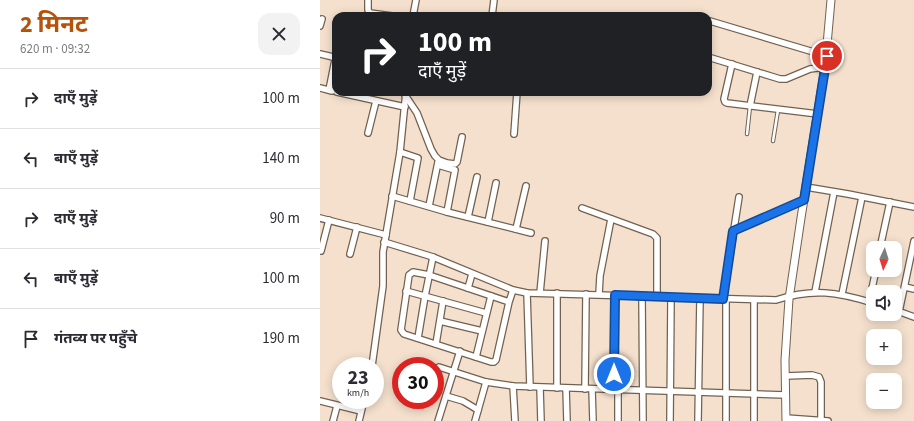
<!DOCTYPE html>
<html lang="hi">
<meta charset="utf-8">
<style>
:root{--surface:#fff;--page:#f2f2f3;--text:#2b2b33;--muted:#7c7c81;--line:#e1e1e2;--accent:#b45309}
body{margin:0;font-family:"Source Sans 3","Noto Sans Devanagari",sans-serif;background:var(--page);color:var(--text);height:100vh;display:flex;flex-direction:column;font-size:15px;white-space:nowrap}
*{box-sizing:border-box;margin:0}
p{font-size:13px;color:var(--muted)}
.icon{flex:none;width:22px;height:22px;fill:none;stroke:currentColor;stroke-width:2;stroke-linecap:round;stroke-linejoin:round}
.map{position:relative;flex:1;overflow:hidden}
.panel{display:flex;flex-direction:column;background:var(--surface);width:320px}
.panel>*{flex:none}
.top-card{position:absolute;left:12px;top:12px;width:380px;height:84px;border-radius:12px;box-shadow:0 2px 10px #0003;background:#202124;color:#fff;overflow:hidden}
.needle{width:26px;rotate:184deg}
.buttons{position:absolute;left:546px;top:241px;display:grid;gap:8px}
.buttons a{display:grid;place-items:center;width:36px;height:36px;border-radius:8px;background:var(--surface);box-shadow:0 2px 10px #0003;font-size:20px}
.speed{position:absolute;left:12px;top:357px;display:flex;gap:8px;font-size:20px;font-weight:700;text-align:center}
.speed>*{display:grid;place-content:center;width:52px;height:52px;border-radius:50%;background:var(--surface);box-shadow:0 2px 10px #0003;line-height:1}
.speed small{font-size:10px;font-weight:400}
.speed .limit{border:6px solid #d22;background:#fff;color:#111}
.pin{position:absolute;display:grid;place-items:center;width:34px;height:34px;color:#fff;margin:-17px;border:2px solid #fff;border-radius:50%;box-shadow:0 1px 4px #0007}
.me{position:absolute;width:44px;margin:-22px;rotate:0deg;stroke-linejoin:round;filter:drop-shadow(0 0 3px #0008)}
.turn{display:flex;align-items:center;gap:14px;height:84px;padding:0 20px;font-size:18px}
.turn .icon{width:52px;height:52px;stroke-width:2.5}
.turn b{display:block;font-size:28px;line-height:34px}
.round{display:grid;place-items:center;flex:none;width:42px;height:42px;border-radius:12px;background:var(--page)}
.head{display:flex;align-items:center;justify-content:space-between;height:68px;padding:0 20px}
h1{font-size:24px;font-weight:700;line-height:30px;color:var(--accent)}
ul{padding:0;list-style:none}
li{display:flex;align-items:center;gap:12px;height:60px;padding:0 20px;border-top:1px solid var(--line)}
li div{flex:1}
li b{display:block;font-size:15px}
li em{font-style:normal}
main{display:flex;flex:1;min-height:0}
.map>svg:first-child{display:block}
</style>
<main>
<section class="panel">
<div class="head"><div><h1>2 मिनट</h1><p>620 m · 09:32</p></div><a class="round"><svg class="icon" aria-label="close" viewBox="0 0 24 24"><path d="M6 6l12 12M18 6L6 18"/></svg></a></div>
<ul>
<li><svg class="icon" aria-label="right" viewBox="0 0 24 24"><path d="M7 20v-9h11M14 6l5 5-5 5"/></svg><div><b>दाएँ मुड़ें</b></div><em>100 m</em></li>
<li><svg class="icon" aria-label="left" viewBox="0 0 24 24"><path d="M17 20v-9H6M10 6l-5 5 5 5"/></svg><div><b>बाएँ मुड़ें</b></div><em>140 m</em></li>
<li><svg class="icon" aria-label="right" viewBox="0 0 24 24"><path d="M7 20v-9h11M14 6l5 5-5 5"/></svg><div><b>दाएँ मुड़ें</b></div><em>90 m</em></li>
<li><svg class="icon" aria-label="left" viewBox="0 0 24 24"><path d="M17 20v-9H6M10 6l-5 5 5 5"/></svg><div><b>बाएँ मुड़ें</b></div><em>100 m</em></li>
<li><svg class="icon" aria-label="arrive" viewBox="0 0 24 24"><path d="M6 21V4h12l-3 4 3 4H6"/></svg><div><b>गंतव्य पर पहुँचे</b></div><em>190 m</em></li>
</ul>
</section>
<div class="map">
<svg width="594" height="421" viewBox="0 0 594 421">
<rect width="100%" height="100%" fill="#f4e0cd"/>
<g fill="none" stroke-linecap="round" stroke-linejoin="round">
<!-- service casing -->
<g stroke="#726150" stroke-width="4.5">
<g id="service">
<path d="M427,134L430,106"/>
<path d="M453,141L458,110"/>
</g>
</g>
<!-- minor casing -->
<g stroke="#726150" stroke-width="8">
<g id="minor">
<path d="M48,1V10L50,13L72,16"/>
<path d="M93,16L96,0"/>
<path d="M172,16L174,0"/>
<path d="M390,21L507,56"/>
<path d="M0,26L2,19"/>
<path d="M0,54L13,57L15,60L9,90"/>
<path d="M388,57L460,79H466L490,69L505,67"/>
<path d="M412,64L404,99L405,102L407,103L498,114"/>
<path d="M0,88L12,91"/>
<path d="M17,92L85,107"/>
<path d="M85,95L97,113L111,149L115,156L119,160L127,163L135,164L137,162L142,137"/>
<path d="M430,106L437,72"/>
<path d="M48,133L56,101"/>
<path d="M194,134L197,92"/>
<path d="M80,152L98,158L90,201"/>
<path d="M118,165L135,170L127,212"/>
<path d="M486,187L528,194L594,207"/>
<path d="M72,196L127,212L211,233"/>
<path d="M109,206L118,162"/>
<path d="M262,208L333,234L337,238V297"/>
<path d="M148,217L157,177"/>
<path d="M0,218L66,235"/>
<path d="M168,222L176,183"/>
<path d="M196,229L206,186"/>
<path d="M413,231L484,200"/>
<path d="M64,242L113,257L193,290L207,293L456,300C493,288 517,292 553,303"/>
<path d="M560,248L570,202"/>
<path d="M1,251L9,220"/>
<path d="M30,254L37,227"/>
<path d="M585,287L594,289"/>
<path d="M148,288L152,274"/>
<path d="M86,291L166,313"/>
<path d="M495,292L514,192"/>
<path d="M207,293L210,387"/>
<path d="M220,293L225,241"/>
<path d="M237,293V388"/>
<path d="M279,294L280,276L291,219"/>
<path d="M522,294L542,197"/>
<path d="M322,296L323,421"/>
<path d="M403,299L419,197"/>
<path d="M189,302L109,275L93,272L89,275L81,330L84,334L171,362H174L176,360L189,302L193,290"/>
<path d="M549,302L556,270"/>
<path d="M575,310L594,317"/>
<path d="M579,312L594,241"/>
<path d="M120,321L162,331"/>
<path d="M98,338L105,296L113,257"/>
<path d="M116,344L123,301"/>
<path d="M156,357L171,296"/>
<path d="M52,366L63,286V252L80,152L86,92"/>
<path d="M119,367L166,382L193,386L466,395"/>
<path d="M466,376L492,375L499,377L501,382V421"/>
<path d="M193,386L195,421"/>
<path d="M220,388L221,421"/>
<path d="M246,388L247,421"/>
<path d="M265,389L266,294"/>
<path d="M272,389L273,421"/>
<path d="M294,389L295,295"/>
<path d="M126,396L143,401L158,410"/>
<path d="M0,401L41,411"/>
<path d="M466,418L508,421"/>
<path d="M13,421L17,406"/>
<path d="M39,421L44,400"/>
<path d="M118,421L140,351"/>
<path d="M155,421L166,382"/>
<path d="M298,421V389"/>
<path d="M350,421L351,297"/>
<path d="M378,421L380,298"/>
<path d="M406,421V299"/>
<path d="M434,421V300"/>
</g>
</g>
<!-- tertiary casing -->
<g stroke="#726150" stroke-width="9">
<path id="tertiary" d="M466,421L465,360L469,299L481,218L505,67L511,0"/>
</g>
<!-- service -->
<use href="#service" stroke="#fff" stroke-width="2.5"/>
<!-- minor -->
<use href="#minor" stroke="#fff" stroke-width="5.5"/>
<!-- tertiary -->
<use href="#tertiary" stroke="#fff" stroke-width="7"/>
</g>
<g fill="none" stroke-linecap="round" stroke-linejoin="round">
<!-- route casing -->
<g stroke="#114b97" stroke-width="10">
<path id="route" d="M294,374L295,295L403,299L413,231L484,200L507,56"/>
</g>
<!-- route -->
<use href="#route" stroke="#1a73e8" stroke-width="7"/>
</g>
</svg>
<div class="buttons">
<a><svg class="needle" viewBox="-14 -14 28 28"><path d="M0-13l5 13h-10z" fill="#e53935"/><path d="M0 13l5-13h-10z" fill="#7c7c81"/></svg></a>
<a><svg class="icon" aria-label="sound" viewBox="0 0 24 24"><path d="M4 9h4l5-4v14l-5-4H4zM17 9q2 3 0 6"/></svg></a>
<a>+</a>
<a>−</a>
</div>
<div class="speed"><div>23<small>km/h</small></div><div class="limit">30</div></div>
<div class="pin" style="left:507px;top:56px;background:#d93025"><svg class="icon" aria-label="arrive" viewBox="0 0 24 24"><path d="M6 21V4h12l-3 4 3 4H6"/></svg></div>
<svg class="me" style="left:294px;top:374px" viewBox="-20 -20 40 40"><circle r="17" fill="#1a73e8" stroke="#fff" stroke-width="3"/><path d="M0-11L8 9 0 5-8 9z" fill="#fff"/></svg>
<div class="top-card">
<div class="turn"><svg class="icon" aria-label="right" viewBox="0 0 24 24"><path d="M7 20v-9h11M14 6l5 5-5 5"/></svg><div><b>100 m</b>दाएँ मुड़ें</div></div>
</div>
</div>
</main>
